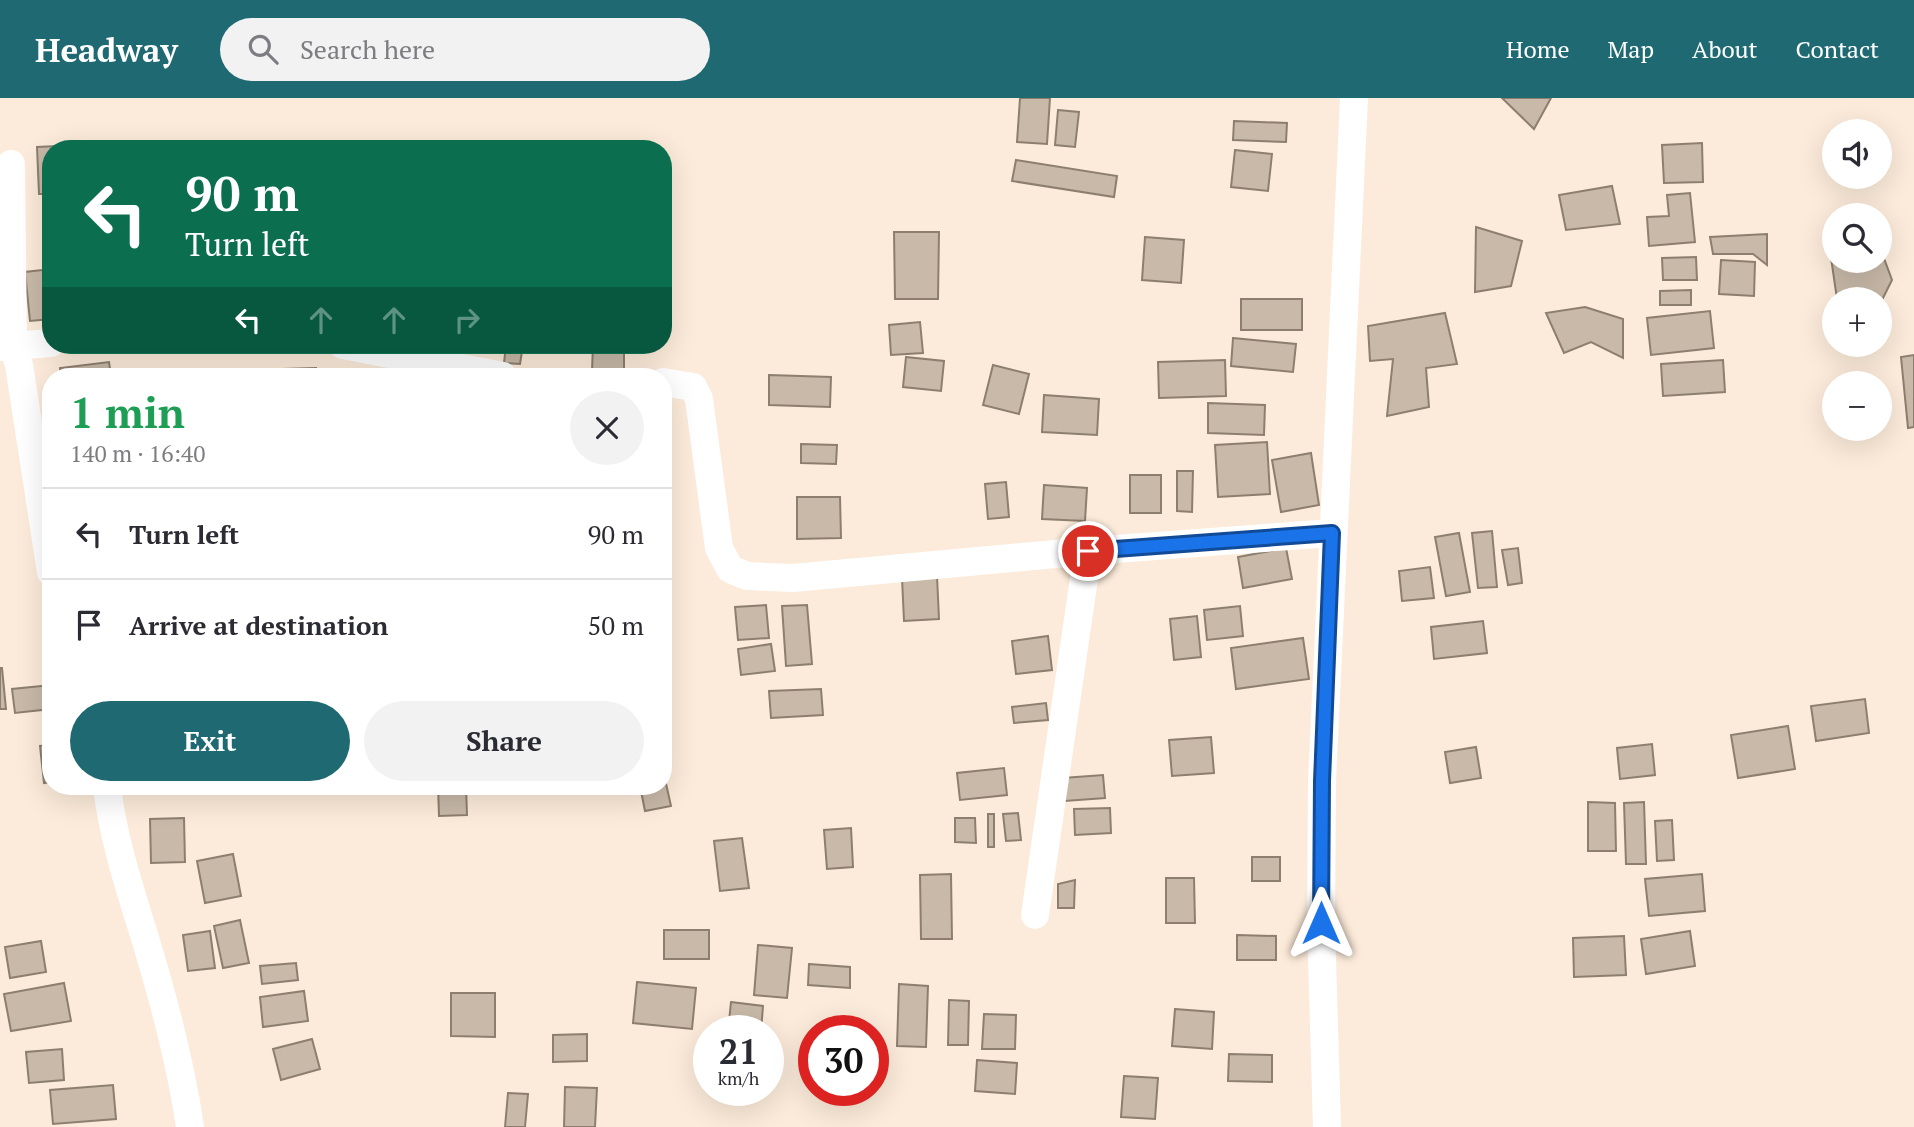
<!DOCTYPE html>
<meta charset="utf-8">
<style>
:root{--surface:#fff;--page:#f2f2f3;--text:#2b2b33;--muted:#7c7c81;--line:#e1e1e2;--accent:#1f6a72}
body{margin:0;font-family:"PT Serif",serif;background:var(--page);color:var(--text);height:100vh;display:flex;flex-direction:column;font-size:26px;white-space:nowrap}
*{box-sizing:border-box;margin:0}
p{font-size:23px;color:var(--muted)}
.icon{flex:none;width:38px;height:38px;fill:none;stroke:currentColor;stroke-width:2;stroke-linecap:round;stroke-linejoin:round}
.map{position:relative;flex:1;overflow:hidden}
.details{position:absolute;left:42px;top:270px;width:630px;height:427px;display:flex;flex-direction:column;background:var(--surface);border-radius:28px;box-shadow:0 7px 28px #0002}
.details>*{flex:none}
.hud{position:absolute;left:42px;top:42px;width:630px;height:214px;border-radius:28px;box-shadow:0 7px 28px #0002;background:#0b6e4f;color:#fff;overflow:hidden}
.fabs{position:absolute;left:1822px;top:21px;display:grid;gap:14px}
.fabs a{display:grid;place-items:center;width:70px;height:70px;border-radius:50%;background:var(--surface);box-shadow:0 7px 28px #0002;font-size:35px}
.speed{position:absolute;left:693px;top:917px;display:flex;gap:14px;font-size:35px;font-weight:700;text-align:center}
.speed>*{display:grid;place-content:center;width:91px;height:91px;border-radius:50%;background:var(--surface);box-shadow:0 7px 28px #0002;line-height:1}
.speed small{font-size:18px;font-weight:400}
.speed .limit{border:10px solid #d22;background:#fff;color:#111}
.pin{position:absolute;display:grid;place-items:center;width:60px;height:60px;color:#fff;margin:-30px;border:4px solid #fff;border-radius:50%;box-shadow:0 2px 7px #0007}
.me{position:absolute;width:77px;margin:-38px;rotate:0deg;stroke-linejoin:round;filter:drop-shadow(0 0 5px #0008)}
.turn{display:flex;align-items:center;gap:24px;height:147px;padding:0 28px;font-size:32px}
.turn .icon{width:91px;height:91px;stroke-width:2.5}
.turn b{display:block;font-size:49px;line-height:60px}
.lanes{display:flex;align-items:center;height:66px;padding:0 28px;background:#0003;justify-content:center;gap:35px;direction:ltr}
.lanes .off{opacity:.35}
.round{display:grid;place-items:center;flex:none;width:74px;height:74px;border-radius:37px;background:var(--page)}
.overview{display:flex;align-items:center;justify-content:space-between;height:119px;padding:0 28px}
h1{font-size:42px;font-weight:600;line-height:52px;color:#1e9e55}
.action{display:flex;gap:14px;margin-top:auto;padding:14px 28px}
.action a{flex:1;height:80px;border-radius:42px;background:var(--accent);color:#fff;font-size:28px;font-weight:600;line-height:80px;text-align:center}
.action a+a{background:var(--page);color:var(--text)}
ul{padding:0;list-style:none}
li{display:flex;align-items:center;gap:21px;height:91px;padding:0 28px;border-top:2px solid var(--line)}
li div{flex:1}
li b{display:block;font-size:26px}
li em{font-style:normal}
header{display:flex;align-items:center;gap:42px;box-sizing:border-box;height:98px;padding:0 35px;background:var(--accent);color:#fff}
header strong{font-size:33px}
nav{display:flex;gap:38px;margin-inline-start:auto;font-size:24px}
.search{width:490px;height:63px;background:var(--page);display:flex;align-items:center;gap:18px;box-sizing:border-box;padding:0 24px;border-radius:38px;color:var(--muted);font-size:26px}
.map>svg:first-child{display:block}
</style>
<header>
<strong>Headway</strong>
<div class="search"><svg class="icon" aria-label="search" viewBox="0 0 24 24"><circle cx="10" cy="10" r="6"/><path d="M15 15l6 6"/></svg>Search here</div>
<nav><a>Home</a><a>Map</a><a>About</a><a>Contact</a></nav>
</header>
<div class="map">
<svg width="1914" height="1029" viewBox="0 0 1914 1029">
<rect width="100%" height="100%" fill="#fcebda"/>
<!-- building -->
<g fill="#c8b9a8" stroke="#8d7f6f" stroke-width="2">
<path d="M1020,0H1050L1047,46L1017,44Z"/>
<path d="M1502,0H1551L1534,31Z"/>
<path d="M1058,12L1079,14L1075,49L1055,47Z"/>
<path d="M1234,23L1287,25L1286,44L1233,42Z"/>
<path d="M1702,45L1703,84L1664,85L1662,47Z"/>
<path d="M80,47V51H51V96H39L37,49Z"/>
<path d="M1235,52L1272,56L1268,93L1231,89Z"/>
<path d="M1016,62L1117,78L1114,99L1012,83Z"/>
<path d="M1612,88L1620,126L1566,132L1559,97Z"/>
<path d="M1690,95L1695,144L1649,148L1647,119L1669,118L1667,97Z"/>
<path d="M1476,129L1522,143L1511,188L1475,194Z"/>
<path d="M894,134H939L938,201H895Z"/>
<path d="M1767,136V167L1753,156H1713L1710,139Z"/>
<path d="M1145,139L1184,142L1181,185L1142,182Z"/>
<path d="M1828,139L1834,141V163H1880V154L1882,155L1892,182L1880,206V201H1837Z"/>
<path d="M1696,159L1697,182H1663L1662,160Z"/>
<path d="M1721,162L1755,164L1754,198L1719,196Z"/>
<path d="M51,171V221L30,223L25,174Z"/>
<path d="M1691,192V207H1660V193Z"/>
<rect x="1241" y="201" width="61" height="31"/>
<path d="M1585,209L1623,221V260L1591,244L1564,255L1546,215Z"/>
<path d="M1710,213L1714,250L1651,257L1647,220Z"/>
<path d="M1445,215L1457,266L1426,270L1429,309L1387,318L1393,261L1370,263L1368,228Z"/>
<path d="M920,224L923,255L891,257L889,227Z"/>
<path d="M1233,240L1296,246L1293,274L1231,268Z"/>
<path d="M506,247H523L520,266L504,265Z"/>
<path d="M593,247H624V274L592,273Z"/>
<path d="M1914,257V329L1908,330L1901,259Z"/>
<path d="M906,259L944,263L941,293L903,289Z"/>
<path d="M1225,262L1226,298L1159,300L1158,264Z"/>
<path d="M1723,262L1725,294L1663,298L1661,266Z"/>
<path d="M109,264L111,278H61L60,270Z"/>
<path d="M993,267L1029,276L1019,316L983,307Z"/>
<path d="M316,270V278H283V271Z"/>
<path d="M769,277L831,279L830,309L769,307Z"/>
<path d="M1044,297L1099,301L1097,337L1042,334Z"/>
<path d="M1208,305L1265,307L1264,337L1208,335Z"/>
<path d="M1267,344L1270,396L1218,399L1215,347Z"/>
<path d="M801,346L837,347L836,366L801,365Z"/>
<path d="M1311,355L1319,407L1281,414L1272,362Z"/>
<path d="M1177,373H1193L1192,414L1177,413Z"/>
<rect x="1130" y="377" width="31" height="38"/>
<path d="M1006,384L1009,419L988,421L985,386Z"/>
<path d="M1044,387L1087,390L1085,423L1042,421Z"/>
<path d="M797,399H840L841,440L797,441Z"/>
<path d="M1492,433L1497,489L1478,490L1472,435Z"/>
<path d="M1459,435L1470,494L1446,498L1435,439Z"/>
<path d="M1286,450L1292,481L1243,490L1238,459Z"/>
<path d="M1518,450L1522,485L1508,487L1502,452Z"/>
<path d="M1430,469L1434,500L1402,503L1399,473Z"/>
<path d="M937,478L939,521L904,523L902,480Z"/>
<path d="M766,507L769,540L738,542L735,509Z"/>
<path d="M807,507L812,566L786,568L782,508Z"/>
<path d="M1240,508L1243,538L1207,542L1204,512Z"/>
<path d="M1197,518L1201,559L1174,562L1170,521Z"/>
<path d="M1483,523L1487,555L1434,561L1431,529Z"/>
<path d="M1048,538L1052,572L1016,576L1012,543Z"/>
<path d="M1303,540L1309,581L1236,591L1231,550Z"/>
<path d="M771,546L775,573L741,577L738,551Z"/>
<path d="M0,570H2L6,611H0Z"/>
<path d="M51,587V611L15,615L12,591Z"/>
<path d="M821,591L823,617L771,620L769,593Z"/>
<path d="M1865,601L1869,635L1816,643L1811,608Z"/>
<path d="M1046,605L1048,622L1014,625L1012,609Z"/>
<path d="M1788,628L1795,671L1738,680L1731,637Z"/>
<path d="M1211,639L1214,675L1172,678L1169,642Z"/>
<path d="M1652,646L1655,677L1620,681L1617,650Z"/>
<path d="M51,647V684L44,685L40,648Z"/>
<path d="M1476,649L1481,680L1450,685L1445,654Z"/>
<path d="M1004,670L1007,697L960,702L957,675Z"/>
<path d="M663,672L671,708L645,713L640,688H663Z"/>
<path d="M1103,677L1105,700L1065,703L1063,680Z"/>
<path d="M438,688H466L467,717L439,718Z"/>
<path d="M1588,704L1615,705L1616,753H1588Z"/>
<path d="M1644,704L1646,766H1626L1624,705Z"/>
<path d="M1110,710L1111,735L1075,737L1074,711Z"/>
<path d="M1018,715L1021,742L1006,743L1003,716Z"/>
<rect x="988" y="716" width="6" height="33"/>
<path d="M184,720L185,764L151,765L150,721Z"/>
<path d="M955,720H975L976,745L955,744Z"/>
<path d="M1672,722L1674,762L1657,763L1655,723Z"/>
<path d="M851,730L853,769L827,771L824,732Z"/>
<path d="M742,740L749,790L720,793L714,743Z"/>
<path d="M233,756L241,798L205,805L197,763Z"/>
<rect x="1252" y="759" width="28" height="24"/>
<path d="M951,776L952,841H921L920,777Z"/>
<path d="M1702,776L1705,813L1649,818L1645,781Z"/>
<path d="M1166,780H1194L1195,825H1166Z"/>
<path d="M1075,782L1074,810H1058V786Z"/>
<path d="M240,822L249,865L223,870L214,828Z"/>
<rect x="664" y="832" width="45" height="29"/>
<path d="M210,833L215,870L188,873L183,837Z"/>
<path d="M1690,833L1695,868L1646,876L1641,841Z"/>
<path d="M1237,837L1276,838V862H1237Z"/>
<path d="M1624,838L1626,877L1574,879L1573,840Z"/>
<path d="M41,843L46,874L10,880L5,849Z"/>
<path d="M758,847L792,850L787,900L754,897Z"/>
<path d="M296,865L298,882L262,886L260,868Z"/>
<path d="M809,866L850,869V890L808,887Z"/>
<path d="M637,884L696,890L692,931L633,925Z"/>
<path d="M64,885L71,923L11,933L4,896Z"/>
<path d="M899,886L928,888L926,949L897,948Z"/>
<path d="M304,893L308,923L263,929L260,899Z"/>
<path d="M451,895H495V939L451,938Z"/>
<path d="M949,902L969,903L968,947H948Z"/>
<path d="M731,904L763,908L761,933H728Z"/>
<path d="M1175,911L1214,914L1212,951L1172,948Z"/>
<path d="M984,916L1016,917L1015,951H982Z"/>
<path d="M587,936V963L553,964V937Z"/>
<path d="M312,941L320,971L281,982L273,951Z"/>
<path d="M62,951L64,982L29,985L26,954Z"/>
<path d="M1229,956L1272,957V984L1228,983Z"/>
<path d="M977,962L1017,965L1015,996L975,993Z"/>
<path d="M1124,978L1158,980L1155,1021L1121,1019Z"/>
<path d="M113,987L116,1021L53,1026L50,992Z"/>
<path d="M565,989L597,990L595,1029H564Z"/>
<path d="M508,995L528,996L525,1029H505Z"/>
</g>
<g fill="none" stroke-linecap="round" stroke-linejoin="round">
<!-- street -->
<g stroke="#fff" stroke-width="28">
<path d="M11,66L13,248L51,245"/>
<path d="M343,247L503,278"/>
<path d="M0,249L13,248L19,267L51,474"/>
<path d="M663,284L693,289L699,301L719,450L730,471L747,478L793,480L1088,453L1332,435"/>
<path d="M107,688C113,743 132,797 148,850C166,910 181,967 190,1029"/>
<path d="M1035,817L1088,453"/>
<path d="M1327,1029L1321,825L1322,683L1354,0"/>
</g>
</g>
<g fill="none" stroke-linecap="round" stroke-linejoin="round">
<!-- route casing -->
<g stroke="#114b97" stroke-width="18">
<path id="route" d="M1088,453L1332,435L1322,683L1321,825"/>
</g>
<!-- route -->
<use href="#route" stroke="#1a73e8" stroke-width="12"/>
</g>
</svg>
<div class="fabs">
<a><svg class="icon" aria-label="sound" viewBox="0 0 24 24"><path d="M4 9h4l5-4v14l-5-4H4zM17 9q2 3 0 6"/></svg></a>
<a><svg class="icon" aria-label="search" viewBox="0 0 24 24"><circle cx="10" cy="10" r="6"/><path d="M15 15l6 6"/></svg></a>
<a>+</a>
<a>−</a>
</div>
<div class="speed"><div>21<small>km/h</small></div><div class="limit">30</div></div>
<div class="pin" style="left:1088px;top:453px;background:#d93025"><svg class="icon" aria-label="arrive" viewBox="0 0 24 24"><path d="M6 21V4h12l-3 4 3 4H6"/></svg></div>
<svg class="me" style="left:1321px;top:825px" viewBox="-20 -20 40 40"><path d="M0-17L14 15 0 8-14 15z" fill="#1a73e8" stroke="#fff" stroke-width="4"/></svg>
<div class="hud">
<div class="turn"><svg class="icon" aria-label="left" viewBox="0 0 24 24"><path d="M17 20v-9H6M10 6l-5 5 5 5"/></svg><div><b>90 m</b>Turn left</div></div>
<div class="lanes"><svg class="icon" aria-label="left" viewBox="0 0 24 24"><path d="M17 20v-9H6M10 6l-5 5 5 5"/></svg><svg class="icon off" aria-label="ahead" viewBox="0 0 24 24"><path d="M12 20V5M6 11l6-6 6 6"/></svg><svg class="icon off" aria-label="ahead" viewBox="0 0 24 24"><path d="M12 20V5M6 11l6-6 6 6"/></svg><svg class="icon off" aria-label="right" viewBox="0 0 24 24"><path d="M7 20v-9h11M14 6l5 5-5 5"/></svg></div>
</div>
<section class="details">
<div class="overview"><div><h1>1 min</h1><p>140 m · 16:40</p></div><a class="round"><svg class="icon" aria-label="close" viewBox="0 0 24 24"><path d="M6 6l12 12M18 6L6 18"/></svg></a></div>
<ul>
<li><svg class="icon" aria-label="left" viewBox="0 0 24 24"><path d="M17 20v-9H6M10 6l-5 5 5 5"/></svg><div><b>Turn left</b></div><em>90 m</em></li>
<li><svg class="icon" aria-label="arrive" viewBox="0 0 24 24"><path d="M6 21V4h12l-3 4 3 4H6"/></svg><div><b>Arrive at destination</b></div><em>50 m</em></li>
</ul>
<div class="action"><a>Exit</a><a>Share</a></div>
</section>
</div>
